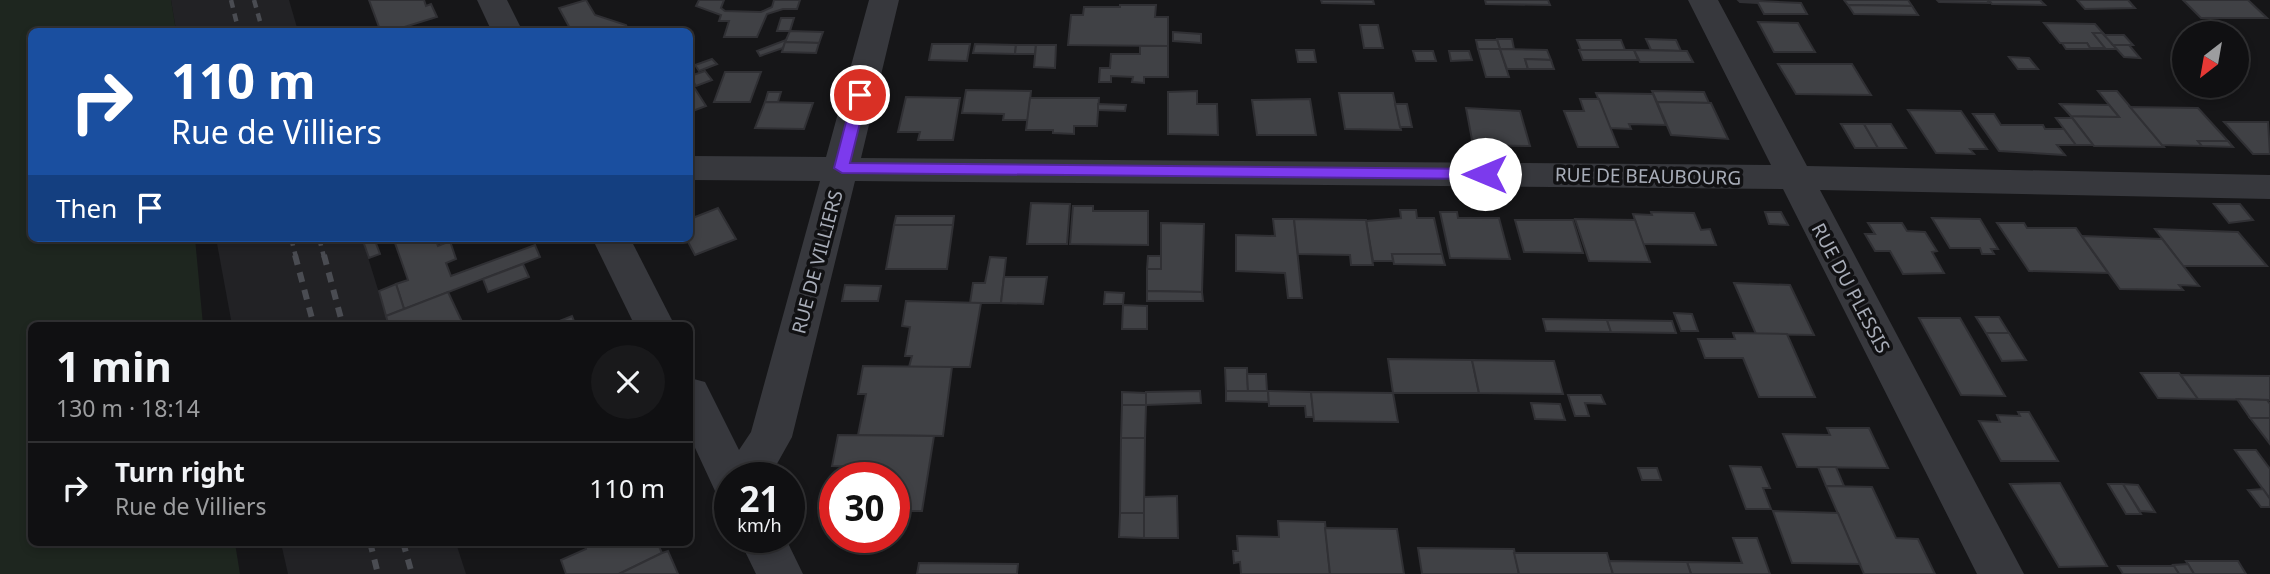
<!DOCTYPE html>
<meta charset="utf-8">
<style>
:root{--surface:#101012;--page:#19191b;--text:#f1f3f6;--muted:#9c9d9f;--line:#303032}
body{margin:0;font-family:"Noto Sans",sans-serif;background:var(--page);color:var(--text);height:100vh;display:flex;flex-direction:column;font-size:26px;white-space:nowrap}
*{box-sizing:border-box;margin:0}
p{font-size:23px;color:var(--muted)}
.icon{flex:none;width:38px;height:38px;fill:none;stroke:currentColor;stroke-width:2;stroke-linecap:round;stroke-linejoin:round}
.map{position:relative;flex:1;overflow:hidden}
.sheet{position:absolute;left:28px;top:322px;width:665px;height:224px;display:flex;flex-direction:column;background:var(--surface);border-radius:10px;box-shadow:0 4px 10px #0003,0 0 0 2px var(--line)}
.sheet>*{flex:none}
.guide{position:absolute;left:28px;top:28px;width:665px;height:214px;border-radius:10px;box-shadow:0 4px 10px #0003,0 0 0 2px var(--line);background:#1a4fa0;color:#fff;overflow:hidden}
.needle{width:46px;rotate:211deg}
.controls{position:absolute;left:2172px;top:21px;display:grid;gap:14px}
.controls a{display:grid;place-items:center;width:77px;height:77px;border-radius:50%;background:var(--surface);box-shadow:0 4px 10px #0003,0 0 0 2px var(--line);font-size:35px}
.speed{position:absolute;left:714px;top:462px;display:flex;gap:14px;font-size:35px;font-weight:700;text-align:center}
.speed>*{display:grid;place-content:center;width:91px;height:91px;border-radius:50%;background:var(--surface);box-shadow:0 4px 10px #0003,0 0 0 2px var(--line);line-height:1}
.speed small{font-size:18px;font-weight:400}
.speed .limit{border:10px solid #d22;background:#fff;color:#111}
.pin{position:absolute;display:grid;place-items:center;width:60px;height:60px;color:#fff;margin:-30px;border:4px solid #fff;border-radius:50%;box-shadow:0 2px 7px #0007}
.me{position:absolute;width:77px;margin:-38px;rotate:270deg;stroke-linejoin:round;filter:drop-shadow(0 0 5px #0008)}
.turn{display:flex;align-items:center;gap:24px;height:147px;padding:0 28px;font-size:32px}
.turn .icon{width:91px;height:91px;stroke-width:2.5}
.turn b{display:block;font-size:49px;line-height:60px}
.then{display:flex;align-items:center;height:66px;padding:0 28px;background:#0003;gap:14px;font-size:26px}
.round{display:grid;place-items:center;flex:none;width:74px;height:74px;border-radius:37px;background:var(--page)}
.summary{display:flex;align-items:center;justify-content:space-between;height:119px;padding:0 28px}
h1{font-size:42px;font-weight:700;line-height:52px}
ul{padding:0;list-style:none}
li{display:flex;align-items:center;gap:21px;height:91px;padding:0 28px;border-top:2px solid var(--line)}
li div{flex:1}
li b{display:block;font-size:26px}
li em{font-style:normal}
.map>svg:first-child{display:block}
</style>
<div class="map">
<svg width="2270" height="574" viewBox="0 0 2270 574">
<rect width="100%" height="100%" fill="#161618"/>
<!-- built -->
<g fill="#222225">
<path d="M171,0H289L298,31H176Z"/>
<path d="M216,238H362L389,325H232Z"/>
<path d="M281,543H456L466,574H288Z"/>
</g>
<!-- green -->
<path fill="#1e261f" d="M0,0H171L176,31L32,32V238H195L203,325L32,326V542L235,543L240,574H0Z"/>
<!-- building -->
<g fill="#404145" stroke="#303034" stroke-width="2">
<path d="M369,0H424L426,6L431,4L437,17L388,32H365L379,27Z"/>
<path d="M586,0L595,15L626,25L629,32H572L559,8Z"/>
<path d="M699,0H724L721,8L725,11L761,12L772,7L774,0H800L797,9H783L767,14L757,37H724L729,21H719L721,15L696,6Z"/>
<path d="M1321,0H1373L1374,4L1322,3Z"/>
<path d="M1485,0H1548L1550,5L1486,4Z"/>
<path d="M1738,0L1801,3L1807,14H1764L1758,3L1740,2Z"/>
<path d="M1844,0H1908L1912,6L1848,5Z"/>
<path d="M1937,0H1987L1989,3L1939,2Z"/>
<path d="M1989,0H2040L2045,5L1992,4Z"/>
<path d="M2077,0H2128L2135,8L2085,9Z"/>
<path d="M2183,0H2248L2267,18H2201Z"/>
<path d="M1120,5H1156L1155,17H1168V46L1068,45L1071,15H1083L1084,7H1120Z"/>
<path d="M1848,5L1912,6L1918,15L1854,14Z"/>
<path d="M781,18H794L790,31H777Z"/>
<path d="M1758,22L1798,23L1815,52H1774Z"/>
<path d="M2044,23L2095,24L2103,33H2093L2105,48H2090L2087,43H2060Z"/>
<path d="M1360,25H1378L1383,48H1364Z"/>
<path d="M790,31L823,32L819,43L785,42Z"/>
<path d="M1173,32L1201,34V43L1173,41Z"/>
<path d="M2093,33H2103L2117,49H2066L2062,43H2087L2090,48H2105Z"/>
<path d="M2104,35H2124L2133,45H2113Z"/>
<path d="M1497,39H1512L1514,49H1500Z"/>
<path d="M1646,39L1676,40L1681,51L1651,50Z"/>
<path d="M786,40L783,48L760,56L757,51Z"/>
<path d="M1476,40H1497L1500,49H1478Z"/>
<path d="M1577,40H1621L1625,50H1581Z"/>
<path d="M785,42L819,43L816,53L782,52Z"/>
<path d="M932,44H970L967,61L929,60Z"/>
<path d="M975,44L1016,45L1015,54L973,53Z"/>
<path d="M1016,45H1036L1035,54H1015Z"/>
<path d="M1036,45H1056L1055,68L1034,67Z"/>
<path d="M2113,45H2129L2140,58L2124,57Z"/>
<path d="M1140,46H1168V77H1144V83L1132,82L1133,77L1111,76V82H1099L1100,68H1110L1111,54H1140Z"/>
<path d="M1478,49H1500L1509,77H1486Z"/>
<path d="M1500,49L1547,50L1551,60L1525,59L1528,69H1507Z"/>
<path d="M1296,50H1314L1316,62H1298Z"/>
<path d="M1579,50H1634L1638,60H1583Z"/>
<path d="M1634,50L1687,51L1693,62H1640Z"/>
<path d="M1413,51H1433L1436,61H1416Z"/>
<path d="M1449,51H1469L1472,60L1451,61Z"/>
<path d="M2009,57L2029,58L2038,69H2018Z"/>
<path d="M712,59L717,64L699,71L695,65Z"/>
<path d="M1525,59L1551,60L1554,69H1528Z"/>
<path d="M1778,64H1852L1871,95L1796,94Z"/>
<path d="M705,71L712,80L696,86L690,76Z"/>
<path d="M725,72H761L750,102H714Z"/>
<path d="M690,81L706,106L690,112Z"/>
<path d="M966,90L1031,91L1028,120H1003L1004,114L962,113Z"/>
<path d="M1197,91V104H1217L1218,135L1168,134V92Z"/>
<path d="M1652,91L1704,92L1709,103L1657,102Z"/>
<path d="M2098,91H2117L2164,147L2094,146L2071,116L2119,117Z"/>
<path d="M768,92H781L778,102H765Z"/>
<path d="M1339,93H1393L1401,130L1345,129Z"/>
<path d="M1596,93L1653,94L1666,125L1629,124L1631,129L1610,128Z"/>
<path d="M906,97L960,98L953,140H918L920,132H898Z"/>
<path d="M1030,98H1099L1097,126H1074V134L1053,133V130H1026Z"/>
<path d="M1310,99L1316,135H1257L1252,100Z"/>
<path d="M1580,99H1599L1618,147H1578L1564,111H1584Z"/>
<path d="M765,102L813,103L804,129L755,128Z"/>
<path d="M1657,102L1711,103L1728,139L1671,135Z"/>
<path d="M1098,104L1126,105L1125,111L1098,110Z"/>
<path d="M1395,104H1407L1412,127H1400Z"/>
<path d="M2060,104L2109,105L2119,117L2071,116Z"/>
<path d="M2130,107L2198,108L2228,141H2198L2202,146L2162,145Z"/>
<path d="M1466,108L1520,111L1530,146L1473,145Z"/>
<path d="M1908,110L1961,111L1987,149H1970L1974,154L1936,153Z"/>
<path d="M1973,114H1994L2001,125H2043L2045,129H2064L2076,145H2057L2065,155L1999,151Z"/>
<path d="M2056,118H2072L2093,145H2076Z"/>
<path d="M2224,122H2268L2270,154H2253Z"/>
<path d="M1841,124H1864L1878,148H1855Z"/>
<path d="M1864,124H1891L1906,148H1878Z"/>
<path d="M2198,141H2228L2233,147L2202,146Z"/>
<path d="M1031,203L1070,204L1067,244H1027Z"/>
<path d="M2214,204H2240L2253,220L2229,223Z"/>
<path d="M1073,206H1093V211H1148V245L1070,244Z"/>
<path d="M718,208L736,239L695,255L686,238H690V219Z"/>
<path d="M1400,210H1416L1417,218H1434L1442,254H1392L1393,261H1373L1366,221L1401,218Z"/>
<path d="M1440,212H1457L1458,218H1499L1510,259L1450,258Z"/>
<path d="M1651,212L1694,213L1701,230L1710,229L1716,245L1643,244L1633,214L1652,215Z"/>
<path d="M1765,212H1781L1788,225L1769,224Z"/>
<path d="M896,216H954L953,225H894Z"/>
<path d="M1932,218L1980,219L1998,249H1991L1994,254H1982L1980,248H1950Z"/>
<path d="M1273,219H1294L1302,298H1288L1285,273L1236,271V235L1275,236Z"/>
<path d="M1294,219L1366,220L1373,265H1351L1350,255L1298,254Z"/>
<path d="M1575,219L1635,220L1650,262L1589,261Z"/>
<path d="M1515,220H1573L1583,253L1524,252Z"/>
<path d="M1161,223L1204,224L1202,292L1147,291V269H1161Z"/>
<path d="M1868,223H1902L1907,231L1925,232L1937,251L1932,252L1944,273L1903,274L1890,251H1875L1865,234H1875Z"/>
<path d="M1997,223H2024L2027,228H2076L2108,273L2029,271Z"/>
<path d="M894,225H953L947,269H886Z"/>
<path d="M2155,229L2238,232L2267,266H2183Z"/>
<path d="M2082,236L2162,239L2199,286L2179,285L2183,290L2120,289Z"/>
<path d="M362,238H374L380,254L369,258Z"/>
<path d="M408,238H435L438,246L450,241L456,259L446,263L451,276L535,245L540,257L404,309L396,284L408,280L395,243Z"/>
<path d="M1392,254H1442L1445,265L1394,264Z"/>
<path d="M1148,256H1161V269H1147Z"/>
<path d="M990,257L1006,258L1001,303H970L973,283H985Z"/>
<path d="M523,264L529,277L488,292L483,279Z"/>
<path d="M1004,277H1047L1043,304L1001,303Z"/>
<path d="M1734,283L1790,285L1814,335L1756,334Z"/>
<path d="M396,284L404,309L386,316L379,291Z"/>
<path d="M845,285L881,286L878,301H842Z"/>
<path d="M1147,291L1202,292L1203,301H1147Z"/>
<path d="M448,292L464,326H389L386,316Z"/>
<path d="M1105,292L1124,293L1123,304H1104Z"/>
<path d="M906,301L981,303L970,367H909L912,356H905L910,327L902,326Z"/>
<path d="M1123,305L1147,306V329H1122Z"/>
<path d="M1674,313L1692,314L1698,331H1681Z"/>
<path d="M572,316L576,326H547Z"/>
<path d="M1976,317H1999L2009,333H1986Z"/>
<path d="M1919,318H1960L2005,396L1961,395Z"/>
<path d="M1543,319L1607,320L1611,332L1546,331Z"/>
<path d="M1607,320L1672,321L1676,333L1611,332Z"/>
<path d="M1733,333L1787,334L1815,397H1759L1743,358H1705L1698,339H1735Z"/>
<path d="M1986,333H2009L2026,360L2002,361Z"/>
<path d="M1388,359L1472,360L1479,393H1393Z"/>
<path d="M1472,360L1554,361L1563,394L1479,393Z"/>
<path d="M863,366L952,367L943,436L858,435L866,394H858Z"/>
<path d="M1225,368H1247L1248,391H1226Z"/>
<path d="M2141,373H2179L2198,399L2158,398Z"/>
<path d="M1247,374H1266L1267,391H1248Z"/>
<path d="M2181,375L2270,376V400L2198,399Z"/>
<path d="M1200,391L1201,403L1146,405V392Z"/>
<path d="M1226,391H1268L1269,402L1226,401Z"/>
<path d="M1268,391L1311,392L1314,417H1306L1305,406H1269Z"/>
<path d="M1122,392L1146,393V405H1122Z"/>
<path d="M1311,392L1393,393L1398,422L1314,421Z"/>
<path d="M1568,395H1601L1605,404L1585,403L1589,416H1575Z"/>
<path d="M2237,399L2267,400L2270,404V418H2250Z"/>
<path d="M1531,403L1560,404L1565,420L1535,419Z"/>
<path d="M1122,405H1146L1145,438H1121Z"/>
<path d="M2018,412H2029L2058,461H2001L1979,421L2000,422L1997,415L2020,416Z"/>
<path d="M2250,418H2270V444Z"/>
<path d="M1827,428H1869L1888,468L1797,467L1783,434L1830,435Z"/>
<path d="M838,435L934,436L922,511H894V478H860L863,467L832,466Z"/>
<path d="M1121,438H1145L1144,513H1120Z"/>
<path d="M2235,450H2256L2270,469V499Z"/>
<path d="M1730,466L1761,467L1770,488H1763L1771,509H1746Z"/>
<path d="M1818,467H1836L1844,486H1826Z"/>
<path d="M1638,468H1657L1661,480H1642Z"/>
<path d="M2060,483L2107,566L2059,567L2010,484Z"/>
<path d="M2108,484H2123L2141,514H2126Z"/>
<path d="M2123,484L2138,485L2155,512L2140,511Z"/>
<path d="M1826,486L1872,487L1896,538L1918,539L1935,574H1864Z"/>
<path d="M2263,489L2270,499V507H2261L2248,490Z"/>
<path d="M1177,496L1178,538H1144V497Z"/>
<path d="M1773,511L1838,513L1860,564L1792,563Z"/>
<path d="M1120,513H1144V538L1119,537Z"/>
<path d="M1278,521L1325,522L1330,574H1241L1240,562L1234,563L1233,551H1238L1237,536L1279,537Z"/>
<path d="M1325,528L1397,529L1404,574H1330Z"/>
<path d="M1733,538H1757L1770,574H1691L1687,562L1742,563Z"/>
<path d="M584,542H657L662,553L619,574H566L561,560L586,549Z"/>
<path d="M1418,548L1514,549L1519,574H1422Z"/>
<path d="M668,551L678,574H619L662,553Z"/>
<path d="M1514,553H1607L1613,574H1519Z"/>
<path d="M1609,561L1687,562L1691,574H1613Z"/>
<path d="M2186,561H2238L2246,574H2194Z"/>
<path d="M919,563L1018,564L1017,574H917Z"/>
<path d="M2188,564L2194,574H2179L2173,565Z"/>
<path d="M2118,566H2174L2179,574H2123Z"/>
</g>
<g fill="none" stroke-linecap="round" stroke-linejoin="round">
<!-- minor -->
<g fill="#37383d" fill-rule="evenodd">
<path d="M477,0H507L523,32H492Z"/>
<path d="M869,0H899L861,158L1771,165L1688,0H1718L1807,166L2270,175V199L1820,190L2024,574H1977L1783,189L855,181L792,437L769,478H730V496L715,491L690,437V378L705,382L739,450L751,432L820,181L690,180V156L826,157Z"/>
<path d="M592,238H630L675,326H635Z"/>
<path d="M738,537H785L803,574H756Z"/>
</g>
<!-- rail-far1 -->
<g stroke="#4a4c52" stroke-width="4.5" stroke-dasharray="8 6" stroke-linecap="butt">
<path d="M231,0L239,32"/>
<path d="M254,0L263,32"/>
<path d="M291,238L296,257"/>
<path d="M319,238L324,257"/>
</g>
<!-- rail -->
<g stroke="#4a4c52" stroke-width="6" stroke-dasharray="10 8" stroke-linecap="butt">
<path d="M295,255L314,326"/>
<path d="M324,255L343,326"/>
<path d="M370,542L378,574"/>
<path d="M403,542L412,574"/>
</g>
</g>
<!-- route -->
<path fill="#7c3aed" stroke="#51269a" stroke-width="2" d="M860,90L867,95L850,163L1485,169L1493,174L1485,179L842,173L834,168L853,95Z"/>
<g text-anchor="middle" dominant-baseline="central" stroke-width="7" stroke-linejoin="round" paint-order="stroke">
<!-- street labels -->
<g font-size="19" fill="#a8adb8" stroke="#111113">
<text transform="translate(1648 176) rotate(1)">RUE DE BEAUBOURG</text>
<text transform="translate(817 262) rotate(-75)">RUE DE VILLIERS</text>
<text transform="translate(1851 288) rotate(62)">RUE DU PLESSIS</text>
</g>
</g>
</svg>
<div class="controls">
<a><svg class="needle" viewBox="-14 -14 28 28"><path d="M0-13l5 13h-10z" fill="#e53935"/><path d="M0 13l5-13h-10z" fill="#9c9d9f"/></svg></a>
</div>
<div class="speed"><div>21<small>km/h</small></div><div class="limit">30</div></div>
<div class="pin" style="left:860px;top:95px;background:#d93025"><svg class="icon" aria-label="arrive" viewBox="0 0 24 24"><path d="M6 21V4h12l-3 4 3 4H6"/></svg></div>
<svg class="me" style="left:1485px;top:174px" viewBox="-20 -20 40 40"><circle r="19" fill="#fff"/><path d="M0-13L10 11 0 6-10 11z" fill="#7c3aed"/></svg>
<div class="guide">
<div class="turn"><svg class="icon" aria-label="right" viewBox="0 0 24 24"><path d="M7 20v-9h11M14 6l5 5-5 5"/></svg><div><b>110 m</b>Rue de Villiers</div></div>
<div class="then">Then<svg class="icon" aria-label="arrive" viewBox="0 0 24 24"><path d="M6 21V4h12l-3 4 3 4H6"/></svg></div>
</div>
<section class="sheet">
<div class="summary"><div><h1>1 min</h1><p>130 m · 18:14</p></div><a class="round"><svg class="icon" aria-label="close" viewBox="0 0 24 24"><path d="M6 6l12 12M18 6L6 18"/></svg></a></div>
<ul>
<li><svg class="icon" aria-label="right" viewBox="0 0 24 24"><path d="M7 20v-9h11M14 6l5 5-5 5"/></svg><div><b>Turn right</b><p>Rue de Villiers</p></div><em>110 m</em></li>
</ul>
</section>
</div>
